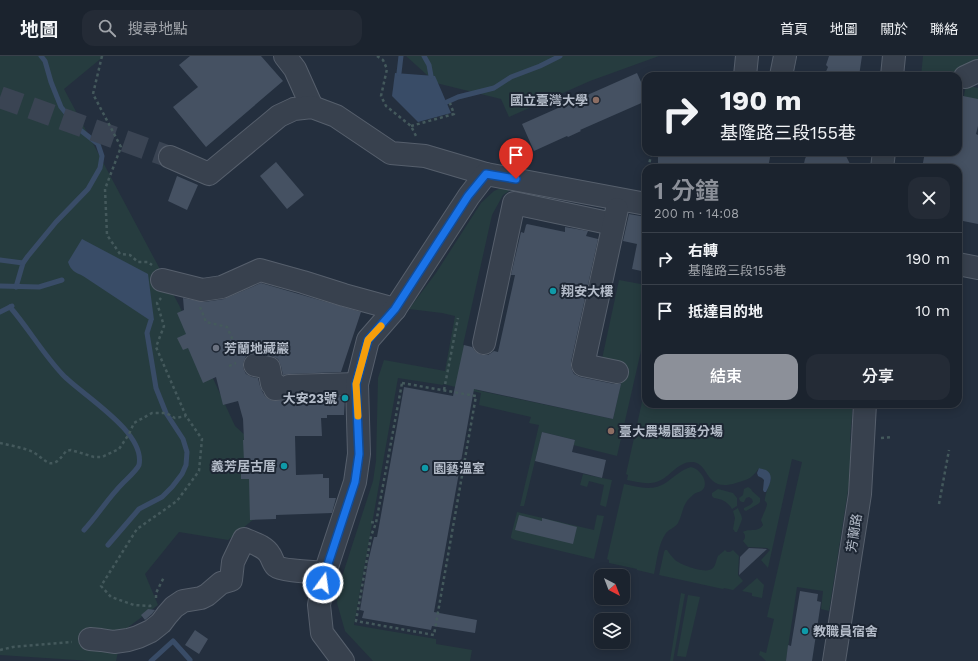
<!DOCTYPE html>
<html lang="zh-TW">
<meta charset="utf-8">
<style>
:root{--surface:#1b232e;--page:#242b36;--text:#f1f3f6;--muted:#a0a4aa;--line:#39404a;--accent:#8c9099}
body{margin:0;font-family:"Work Sans","Noto Sans TC",sans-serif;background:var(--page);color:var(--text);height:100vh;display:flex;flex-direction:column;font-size:15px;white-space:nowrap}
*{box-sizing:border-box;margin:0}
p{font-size:13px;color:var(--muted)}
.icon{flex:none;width:22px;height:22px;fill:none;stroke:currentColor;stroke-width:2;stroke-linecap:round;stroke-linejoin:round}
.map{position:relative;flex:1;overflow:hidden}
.sheet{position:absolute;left:642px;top:108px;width:320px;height:244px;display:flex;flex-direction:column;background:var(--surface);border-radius:12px;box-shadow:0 2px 10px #0003,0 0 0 1px var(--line)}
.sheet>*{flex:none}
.hud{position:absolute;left:642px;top:16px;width:320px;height:84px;border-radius:12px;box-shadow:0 2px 10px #0003,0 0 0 1px var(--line);background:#1b232e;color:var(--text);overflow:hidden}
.needle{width:26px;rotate:138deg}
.controls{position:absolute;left:594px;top:513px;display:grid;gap:8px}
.controls a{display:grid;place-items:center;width:36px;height:36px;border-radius:8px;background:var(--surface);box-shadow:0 2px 10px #0003,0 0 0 1px var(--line);font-size:20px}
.pin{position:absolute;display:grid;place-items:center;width:34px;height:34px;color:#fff;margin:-41px -17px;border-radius:50% 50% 50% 0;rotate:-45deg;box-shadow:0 0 4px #0007}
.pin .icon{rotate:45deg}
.me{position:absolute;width:44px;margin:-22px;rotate:14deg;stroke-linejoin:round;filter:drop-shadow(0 0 3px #0008)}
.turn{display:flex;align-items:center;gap:14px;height:84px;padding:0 12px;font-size:18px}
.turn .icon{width:52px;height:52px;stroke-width:2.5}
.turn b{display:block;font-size:28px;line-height:34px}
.round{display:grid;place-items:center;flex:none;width:42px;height:42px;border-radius:12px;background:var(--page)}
.headline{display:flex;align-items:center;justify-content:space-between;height:68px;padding:0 12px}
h1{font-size:24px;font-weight:600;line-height:30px;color:var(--accent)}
.cta{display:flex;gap:8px;margin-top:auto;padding:8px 12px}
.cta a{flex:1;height:46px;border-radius:12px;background:var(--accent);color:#fff;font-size:16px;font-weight:600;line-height:46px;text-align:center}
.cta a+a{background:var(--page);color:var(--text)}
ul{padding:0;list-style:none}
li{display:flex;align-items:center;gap:12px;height:52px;padding:0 12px;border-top:1px solid var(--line)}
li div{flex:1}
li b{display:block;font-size:15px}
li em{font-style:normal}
header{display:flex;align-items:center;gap:24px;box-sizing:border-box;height:56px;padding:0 20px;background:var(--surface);border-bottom:1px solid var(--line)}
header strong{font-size:19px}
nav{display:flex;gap:22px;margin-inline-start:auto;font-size:14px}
.search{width:280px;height:36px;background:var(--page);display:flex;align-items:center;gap:10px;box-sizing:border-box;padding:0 14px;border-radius:12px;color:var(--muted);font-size:15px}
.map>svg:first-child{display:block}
</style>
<header>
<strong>地圖</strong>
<div class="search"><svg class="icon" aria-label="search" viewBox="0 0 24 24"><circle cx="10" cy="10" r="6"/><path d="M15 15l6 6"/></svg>搜尋地點</div>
<nav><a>首頁</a><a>地圖</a><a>關於</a><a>聯絡</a></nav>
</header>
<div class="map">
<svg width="978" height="605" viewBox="0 0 978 605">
<rect width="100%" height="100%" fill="#242f3e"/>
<!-- green -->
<g fill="#263c3f">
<path d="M0,0H104L64,33L179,249L235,370L258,391L254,463L228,484L179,476L145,518L158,549L123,575L116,605H91L0,599Z"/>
<path d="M406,0H659L590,25L509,61L501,43L436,27Z"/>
<path d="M923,0H978V10L958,20H921Z"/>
<path d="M966,29L978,32V47L963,44Z"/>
<path d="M503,131L514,132L503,139L492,159L463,289H464L476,334L613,363L622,322H621L624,307L602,303L619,224L646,229V273L617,400L573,389L575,384L542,376L524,450H520L539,369L529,367L531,361L479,349L481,337L443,328V329L398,322L354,569L436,583V588L472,594L470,605H373L345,575L337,547L338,533L373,425L376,405L378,322L384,304L445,315L455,260L442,257L409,253L436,217L481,147L494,135Z"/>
<path d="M646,328V348H853L850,383L851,389L849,428L829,555L821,553L823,535L797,531L786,605H766L761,600L759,599L760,595L766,597L774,563L767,561L802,406L792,403L768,512L761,504L770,494L767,492L748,491L743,485L745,482V479L743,476C749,472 758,477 763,469L761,464C762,461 767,451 767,448C766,443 764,448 765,442C766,436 769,429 771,423L759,412C751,423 749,423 736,427C705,437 710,408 693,406C679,405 671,419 661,424C650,430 638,426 627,424L628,419L626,418Z"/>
<path d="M691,411C698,412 708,423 704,432C702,436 697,436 694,438C692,440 689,442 687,445C682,452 682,460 678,467C675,472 669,473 666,477C658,488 657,505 654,518L637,514V513L609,507V504L607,503L624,428C638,431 653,436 667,426C675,420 681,414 691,411Z"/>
<path d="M583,418L612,424L606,451L600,449L604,429L589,425L587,431L580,429Z"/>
<path d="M748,431L751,433L752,435L760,442V446L758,448L746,455L744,454V452L750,449L753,446L752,443L749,441L746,442L744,446H742L740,445L739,442L743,439L744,433Z"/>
<path d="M718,433L733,437L737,442V450L732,453C728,446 722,443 714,442L712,440V437Z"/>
<path d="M738,452C739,456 742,459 742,463C742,464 738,474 737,476H735L733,473L735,462L733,455Z"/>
<path d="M517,456L594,474L597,459L604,460L594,503L515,484L511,482V480Z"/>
<path d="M665,494H667C669,497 672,501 675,504C681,509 707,519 713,512C716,509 716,504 718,500C720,498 723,496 725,494L727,496H730L733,494L739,500L738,519L743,525L733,534L724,532L723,533L659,519L664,496Z"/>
<path d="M757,522L764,529L762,542L752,540V537L742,535Z"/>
<path d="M681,537L685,538L674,599L673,605H670Z"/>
<path d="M688,539L700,541L685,605L686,601L677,600Z"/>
</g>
<!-- water -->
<g fill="#394c67">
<path d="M395,17L435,20L451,57L418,66L392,40Z"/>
<path d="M82,183L148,218L154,264L148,263L83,220C75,216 71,215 68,206Z"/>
<path d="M759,412C761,413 764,413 766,414C775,419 769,430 766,436H764L763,434L764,424L762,422L758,420L757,417Z"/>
</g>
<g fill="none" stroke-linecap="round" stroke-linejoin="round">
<!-- stream -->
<g stroke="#394c67" stroke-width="5">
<path d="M424,0L429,9L431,20"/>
<path d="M399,17L401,0"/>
<path d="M447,46L458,41L494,32L511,21L540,10L560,0"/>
<path d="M0,204L23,207L16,231"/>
<path d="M23,207L28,200L56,166L88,133L100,112L102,100L98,88L79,73L61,51L51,26L45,5L41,0"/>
<path d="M0,230L39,231L62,224"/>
<path d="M10,251C29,273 43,298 63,319C82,339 146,376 139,409C137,414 127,423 123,427C108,442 98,459 84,474"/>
<path d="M0,256L12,250"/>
<path d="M108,489L139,453L162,441L172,431L182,418L186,409L187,396L183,383L166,357L156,332L147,277L151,264"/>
<path d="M151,605L173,585L190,604"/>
</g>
</g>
<!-- building -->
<g fill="#455162">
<path d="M190,0H261L283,25L206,91L173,51L198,31L179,9Z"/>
<path d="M829,0H862L859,20H824L828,11L826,9Z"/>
<path d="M637,17L646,37V45L580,74L581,75L568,81L567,80L534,95L522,68Z"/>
<path d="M958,39L978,43V70L976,78L978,79V168L958,164V112H922L925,96H958Z"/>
<path d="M658,96H771L768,112H658Z"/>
<path d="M808,96H840L846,100L852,112H803L805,103Z"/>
<path d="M276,106L304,139L287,153L260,120Z"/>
<path d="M177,120L198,129L187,154L168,145Z"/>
<path d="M629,158L646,161V216L632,213L637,188L623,185Z"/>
<path d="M527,168L565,176V171L588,175L586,180L598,183L571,306V312L574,318L580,321L614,328H621L613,363L474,333L434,556L477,564L475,577L432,570L431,574L362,562L364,555L360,554L368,506L374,481H377L404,331L453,340L464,289L472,291L476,296L482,299H488L494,295L498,296L515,219H511L521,176L524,177L526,169Z"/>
<path d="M261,227L361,256L341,316L289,318L283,319L281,310L278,303L272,300L258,297H252L246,300L243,307V312L246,318L252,321L258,322L260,330L262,335L265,340L270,344L276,345L290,344L296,342L345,341L344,359H327V362H321L322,380H295L296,419L323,418V422H329V442H336L332,457L276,459V463L250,464L249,423H241V405H244L243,384H244L243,363L238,345L223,349L216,321L203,327L188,292L183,294L177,282L186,278L177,257L184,254L183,242L204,246L224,243Z"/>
<path d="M542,376L575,384L572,396L606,404L602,422L535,405Z"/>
<path d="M519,459L542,465V462L577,471L573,488L515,474Z"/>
<path d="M749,492L767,493L739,519L740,501Z"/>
<path d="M800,535L818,538L817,545L821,546L812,605H786L788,589L791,590Z"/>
<path d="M148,553L155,554L152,558L145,564L141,559Z"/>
<path d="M195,574L208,583L199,598L185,589Z"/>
</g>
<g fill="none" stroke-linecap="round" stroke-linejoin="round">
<!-- minor-tunnel -->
<path stroke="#3a4453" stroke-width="22" stroke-dasharray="22 11" stroke-linecap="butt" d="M0,41L170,101"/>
<!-- minor casing -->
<g stroke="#565f6c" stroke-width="24">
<g id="minor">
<path d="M285,0L295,13L312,51"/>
<path d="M745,20L747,0"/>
<path d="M781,20L785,0"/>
<path d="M892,20L894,0"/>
<path d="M965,21L978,15"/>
<path d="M170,101L209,118L279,60L294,53L312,51L336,60L391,97L425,100L486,118L646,148"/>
<path d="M882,112L884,96"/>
<path d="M958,208L978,212"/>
<path d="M162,224L202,234L222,231L260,214L303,226L344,239L395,253"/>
<path d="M484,287L514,147L613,168"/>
<path d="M255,309L269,312L272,328H275V333L289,332V330L357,328"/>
<path d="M617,316L583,309L617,153"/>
<path d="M90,583L101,584L114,586L128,584L138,581L151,575L161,567L167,559L174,551L183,545L201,542L207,539L221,527L231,524L233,506L244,483C253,487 265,490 270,499C272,502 273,507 276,510C282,515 315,516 325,517"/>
<path d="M343,605L322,577L319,549L325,517L355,426L359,398L357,328L368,284L395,253L469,140L486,118"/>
<path d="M834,605L860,438L865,348"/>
</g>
</g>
<!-- path -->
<g stroke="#44595c" stroke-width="2.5" stroke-dasharray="3 3" stroke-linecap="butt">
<path d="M102,0L93,38L121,91L105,133L107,179L120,198L130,199L138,206H148L152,209"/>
<path d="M377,0L383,4L387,13L381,40L386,50L411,70L416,80"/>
<path d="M411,70L454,58L450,47"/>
<path d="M648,112L652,96"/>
<path d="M644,129L646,120"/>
<path d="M200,251L206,266L227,271L239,298"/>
<path d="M229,310L236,307"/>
<path d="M402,327L476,340L434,579L356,565L371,480L376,467Z"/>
<path d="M444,334L458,262"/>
<path d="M881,382L892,381"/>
<path d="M0,387C9,389 19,391 28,394C46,400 49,420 66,395L71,394L94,401H102L119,393L129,378L134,367L152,357H166L175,362L186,360"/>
<path d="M939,448L949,394"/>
<path d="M371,466L376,467"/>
<path d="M156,542V537L164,521"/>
<path d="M151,549L150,550L134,549L111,541L101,530L137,473L177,445L199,415L202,383L186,360L156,291L164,270L157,247L161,242"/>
<path d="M0,594L13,591L72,586"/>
</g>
<!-- minor -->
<use href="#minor" stroke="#38414e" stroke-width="22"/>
</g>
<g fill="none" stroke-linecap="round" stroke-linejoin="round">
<!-- route casing -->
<g stroke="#114b97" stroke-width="10">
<path id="route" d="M323,527L325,517L355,426L359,398L356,328L368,284L395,253L468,140L486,118L516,123"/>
</g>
<!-- route -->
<use href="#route" stroke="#1a73e8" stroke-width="7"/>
<!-- slow -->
<path stroke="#f59e0b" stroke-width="7" d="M358,360L356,328L368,284L381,270"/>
</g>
<!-- markers -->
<g fill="#8d6e63" stroke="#1d2633" stroke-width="1.5">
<circle cx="596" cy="44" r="4"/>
<circle cx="611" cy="375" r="4"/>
</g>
<g fill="#0f9aa8" stroke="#1d2633" stroke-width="1.5">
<circle cx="553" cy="235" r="4"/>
<circle cx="345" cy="342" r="4"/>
<circle cx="284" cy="410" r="4"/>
<circle cx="425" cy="412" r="4"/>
<circle cx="805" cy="575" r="4"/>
</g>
<circle fill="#6b7280" stroke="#1d2633" stroke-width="1.5" cx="216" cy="292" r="4"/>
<g text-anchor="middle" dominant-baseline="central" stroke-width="4" stroke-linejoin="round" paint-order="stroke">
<!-- poi labels -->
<g font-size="13" font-weight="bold" fill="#b4bcc9" stroke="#1d2633" text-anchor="start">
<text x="588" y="44" text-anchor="end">國立臺灣大學</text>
<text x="561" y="235">翔安大樓</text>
<text x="224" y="292">芳蘭地藏巖</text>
<text x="337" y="342" text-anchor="end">大安23號</text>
<text x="619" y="375">臺大農場園藝分場</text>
<text x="276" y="410" text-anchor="end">義芳居古厝</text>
<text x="433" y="412">園藝溫室</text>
<text x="813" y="575">教職員宿舍</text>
</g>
<!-- street labels -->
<g font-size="13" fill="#b4bcc9" stroke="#1d2633">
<text transform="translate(854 477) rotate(-81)">芳蘭路</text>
</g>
</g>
</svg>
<div class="controls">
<a><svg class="needle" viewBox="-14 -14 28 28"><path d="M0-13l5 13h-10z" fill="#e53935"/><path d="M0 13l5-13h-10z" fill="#a0a4aa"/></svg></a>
<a><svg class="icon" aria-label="layers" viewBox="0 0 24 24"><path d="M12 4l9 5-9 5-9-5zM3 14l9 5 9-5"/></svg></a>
</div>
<div class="pin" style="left:516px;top:123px;background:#d93025"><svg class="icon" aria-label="arrive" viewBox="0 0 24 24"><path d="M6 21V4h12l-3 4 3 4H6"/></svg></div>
<svg class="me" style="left:323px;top:527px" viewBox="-20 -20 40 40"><circle r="17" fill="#1a73e8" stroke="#fff" stroke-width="3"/><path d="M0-11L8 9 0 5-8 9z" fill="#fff"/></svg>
<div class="hud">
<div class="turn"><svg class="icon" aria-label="right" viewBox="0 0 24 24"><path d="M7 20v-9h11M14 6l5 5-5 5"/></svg><div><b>190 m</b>基隆路三段155巷</div></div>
</div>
<section class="sheet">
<div class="headline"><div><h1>1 分鐘</h1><p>200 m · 14:08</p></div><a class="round"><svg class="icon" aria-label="close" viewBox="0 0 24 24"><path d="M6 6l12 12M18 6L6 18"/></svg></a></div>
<ul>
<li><svg class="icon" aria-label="right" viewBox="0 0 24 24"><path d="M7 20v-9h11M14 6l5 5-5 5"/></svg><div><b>右轉</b><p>基隆路三段155巷</p></div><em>190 m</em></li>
<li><svg class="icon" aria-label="arrive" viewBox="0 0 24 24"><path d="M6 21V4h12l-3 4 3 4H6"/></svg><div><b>抵達目的地</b></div><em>10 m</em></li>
</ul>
<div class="cta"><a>結束</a><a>分享</a></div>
</section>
</div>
